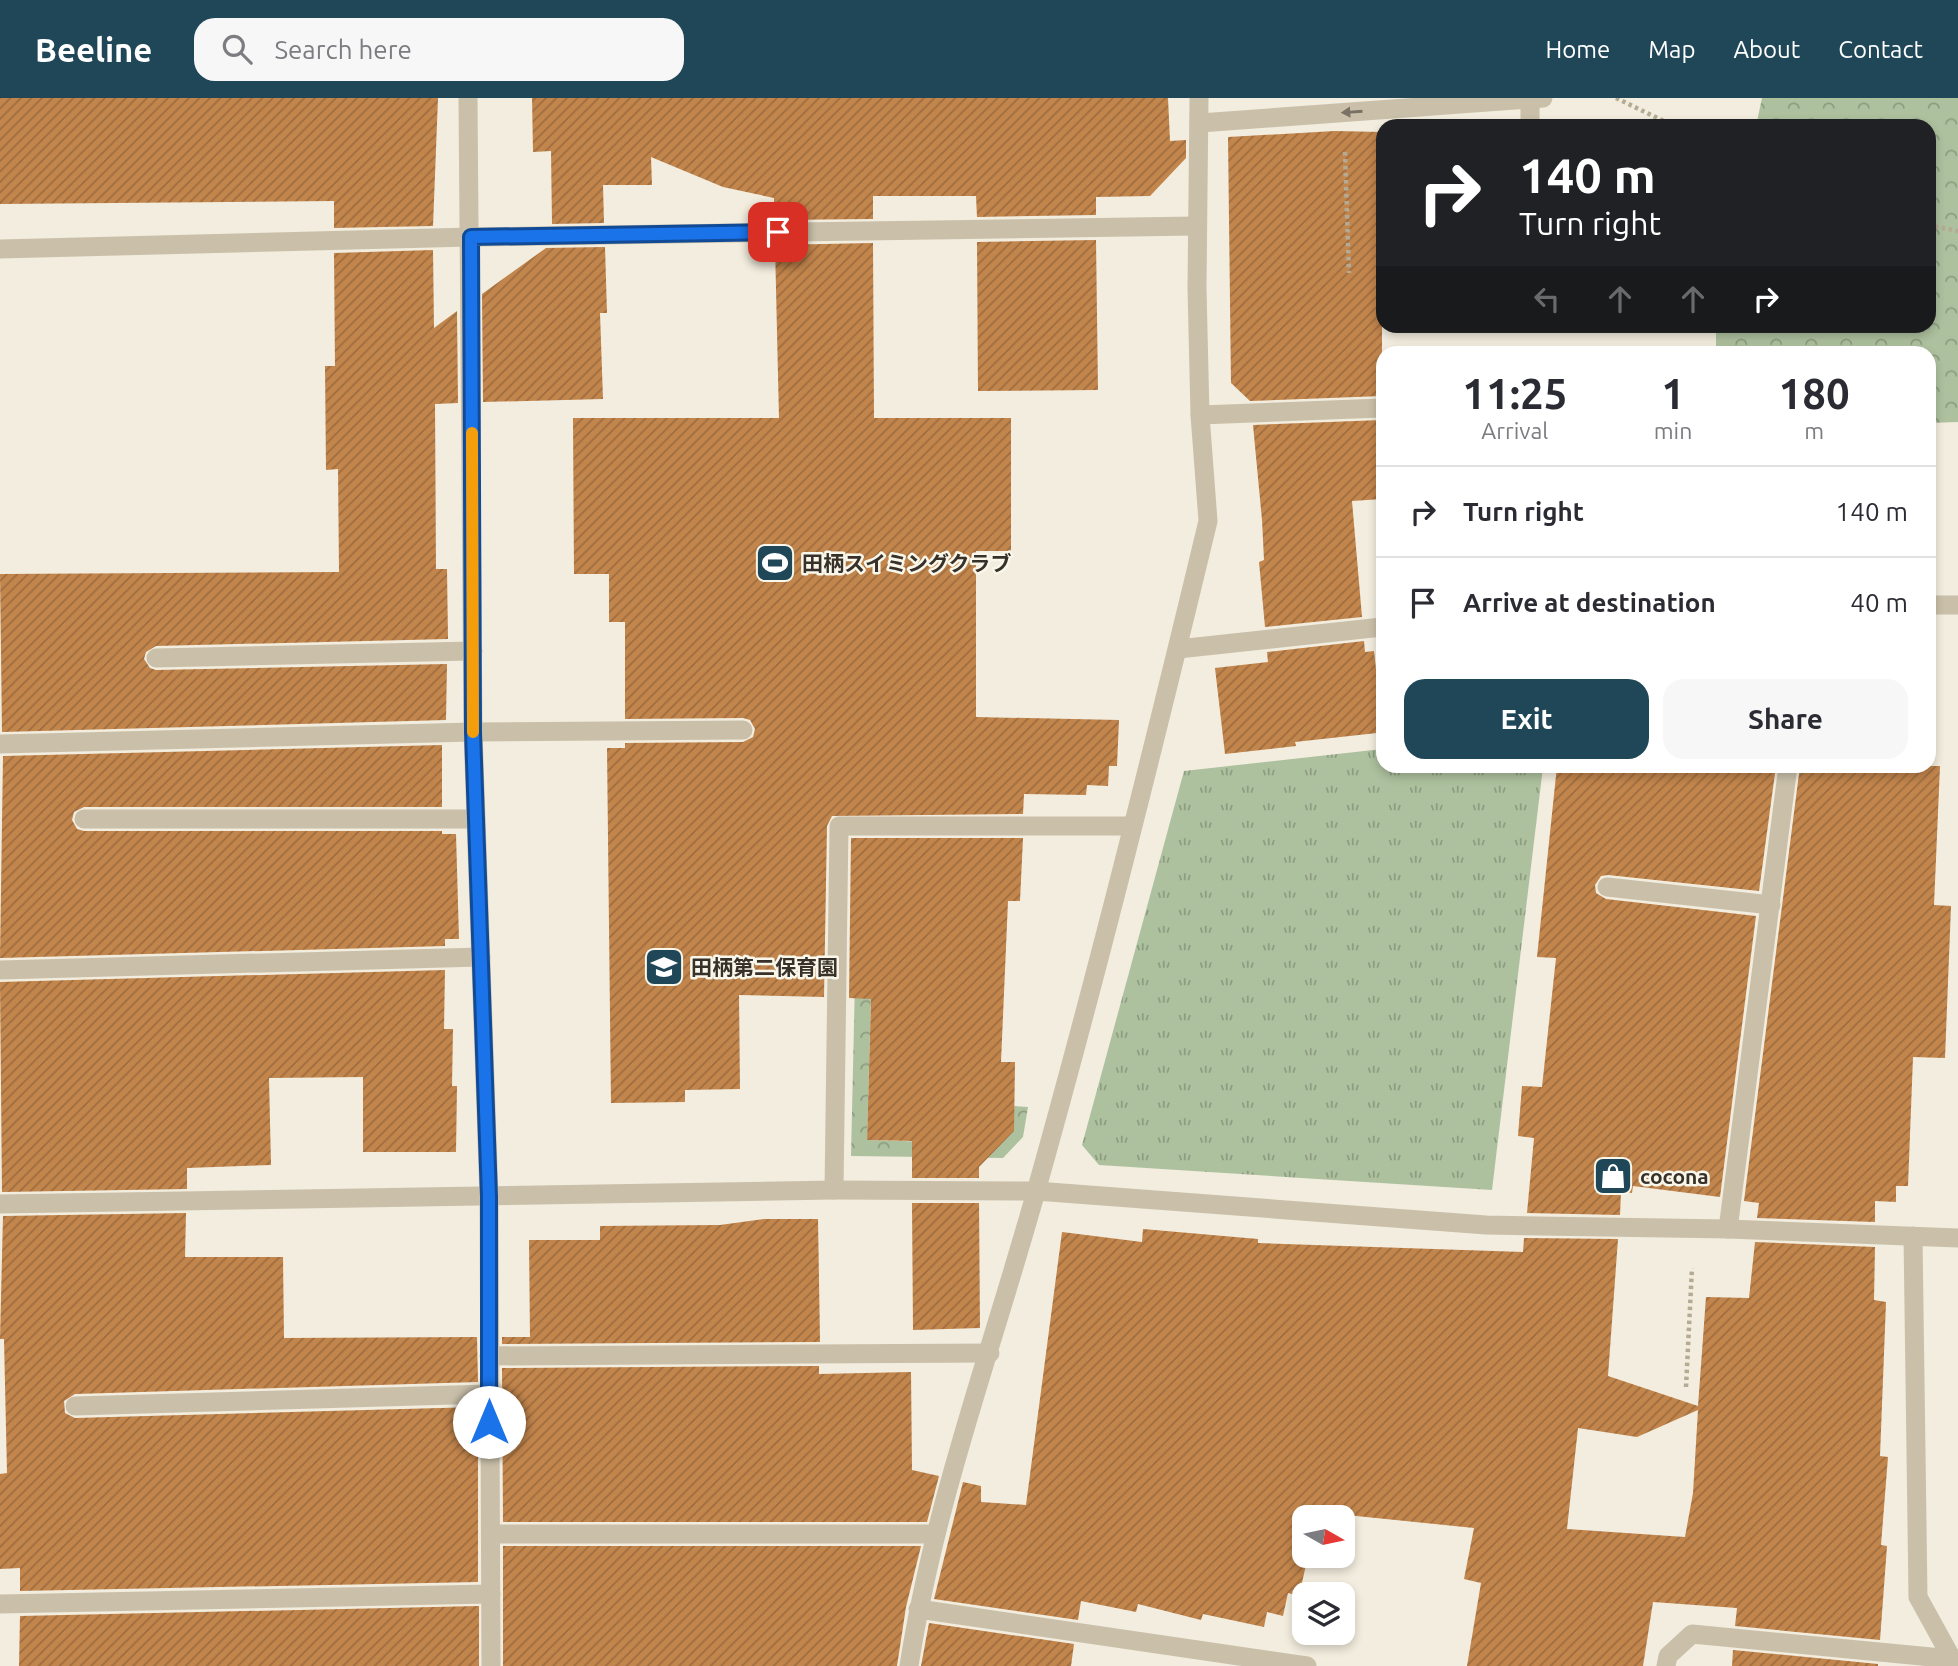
<!DOCTYPE html>
<meta charset="utf-8">
<style>
:root{--surface:#fff;--page:#f7f7f7;--text:#2b2b33;--muted:#7c7c81;--line:#e1e1e2;--accent:#204758}
body{margin:0;font-family:Ubuntu,"Noto Sans JP",sans-serif;background:var(--page);color:var(--text);height:100vh;display:flex;flex-direction:column;font-size:26px;white-space:nowrap}
*{box-sizing:border-box;margin:0}
p{font-size:23px;color:var(--muted)}
.icon{flex:none;width:38px;height:38px;fill:none;stroke:currentColor;stroke-width:2;stroke-linecap:round;stroke-linejoin:round}
.map{position:relative;flex:1;overflow:hidden}
.drawer{position:absolute;left:1376px;top:248px;width:560px;height:427px;display:flex;flex-direction:column;background:var(--surface);border-radius:21px;box-shadow:0 4px 10px #0003}
.drawer>*{flex:none}
.banner{position:absolute;left:1376px;top:21px;width:560px;height:214px;border-radius:21px;box-shadow:0 4px 10px #0003;background:#202124;color:#fff;overflow:hidden}
.needle{width:46px;rotate:99deg}
.tools{position:absolute;left:1292px;top:1407px;display:grid;gap:14px}
.tools a{display:grid;place-items:center;width:63px;height:63px;border-radius:14px;background:var(--surface);box-shadow:0 4px 10px #0003;font-size:35px}
.pin{position:absolute;display:grid;place-items:center;width:60px;height:60px;color:#fff;margin:-30px;border-radius:14px;box-shadow:0 4px 10px #0006}
.me{position:absolute;width:77px;margin:-38px;rotate:0deg;stroke-linejoin:round;filter:drop-shadow(0 0 5px #0008)}
.turn{display:flex;align-items:center;gap:24px;height:147px;padding:0 28px;font-size:32px}
.turn .icon{width:91px;height:91px;stroke-width:2.5}
.turn b{display:block;font-size:49px;line-height:60px}
.lanes{display:flex;align-items:center;height:66px;padding:0 28px;background:#0003;justify-content:center;gap:35px;direction:ltr}
.lanes .off{opacity:.35}
.eta{display:flex;justify-content:space-evenly;align-items:center;height:119px;text-align:center}
.eta b{font-size:42px;font-weight:600;line-height:49px}
.cta{display:flex;gap:14px;margin-top:auto;padding:14px 28px}
.cta a{flex:1;height:80px;border-radius:21px;background:var(--accent);color:#fff;font-size:28px;font-weight:600;line-height:80px;text-align:center}
.cta a+a{background:var(--page);color:var(--text)}
ul{padding:0;list-style:none}
li{display:flex;align-items:center;gap:21px;height:91px;padding:0 28px;border-top:2px solid var(--line)}
li div{flex:1}
li b{display:block;font-size:26px}
li em{font-style:normal}
header{display:flex;align-items:center;gap:42px;box-sizing:border-box;height:98px;padding:0 35px;background:var(--accent);color:#fff}
header strong{font-size:33px}
nav{display:flex;gap:38px;margin-inline-start:auto;font-size:24px}
.search{width:490px;height:63px;background:var(--page);display:flex;align-items:center;gap:18px;box-sizing:border-box;padding:0 24px;border-radius:21px;color:var(--muted);font-size:26px}
.map>svg:first-child{display:block}
</style>
<header>
<strong>Beeline</strong>
<div class="search"><svg class="icon" aria-label="search" viewBox="0 0 24 24"><circle cx="10" cy="10" r="6"/><path d="M15 15l6 6"/></svg>Search here</div>
<nav><a>Home</a><a>Map</a><a>About</a><a>Contact</a></nav>
</header>
<div class="map">
<svg width="1958" height="1568" viewBox="0 0 1958 1568">
<defs>
<pattern id="grass-tufts" width="24" height="20" patternUnits="userSpaceOnUse" patternTransform="scale(1.75)"><rect width="24" height="20" fill="#adc19e"/><path d="M3 7l-1-3M5 7V3M7 7l1-3M15 17l-1-3M17 17v-4M19 17l1-3" fill="none" stroke="#8e9d81"/></pattern>
<pattern id="forest-crowns" width="20" height="18" patternUnits="userSpaceOnUse" patternTransform="scale(1.75)"><rect width="20" height="18" fill="#adc19e"/><path d="M2 6a3 3 0 1 1 6 0M12 15a3 3 0 1 1 6 0" fill="none" stroke="#8e9d81"/></pattern>
<pattern id="building-hatch" width="6" height="6" patternUnits="userSpaceOnUse" patternTransform="scale(1.75)"><rect width="6" height="6" fill="#c2854c"/><path d="M-1 1l2-2M0 6l6-6M5 7l2-2" fill="none" stroke="#9e6d3f"/></pattern>
</defs>
<rect width="100%" height="100%" fill="#f2edde"/>
<!-- grass -->
<path fill="url(#grass-tufts)" d="M1382,651V668L1543,669L1492,1092L1099,1067L1082,1047L1184,673Z"/>
<!-- forest -->
<g fill="url(#forest-crowns)">
<path d="M1762,0H1958V324L1929,325L1928,256L1716,255V228H1928V28H1756Z"/>
<path d="M858,751H875L867,1042L1001,1046L1014,1008L1028,1009L1023,1039L1003,1060L851,1058Z"/>
</g>
<!-- building -->
<g fill="url(#building-hatch)" fill-rule="evenodd">
<path d="M0,0H438L433,128L334,130V103L0,106Z"/>
<path d="M532,0H1168L1170,43L1186,42V60L1150,98L1096,99V117L977,119L976,98H873V121L774,122V100L723,89L651,59L652,87H603L604,125L552,126L551,53L533,54Z"/>
<path d="M1335,33L1382,34V298L1250,303L1231,285L1228,39Z"/>
<path d="M1096,142L1098,292L978,293L977,144Z"/>
<path d="M873,145L874,320H1011V453H976V619L1119,622L1117,668H1109L1108,688L1087,687L1086,697L1024,696L1023,716L832,718L827,728L824,899L739,897L740,991L685,992V1004L611,1005L607,650H625V645L743,644L753,639L755,631L750,622L743,620L625,621V524H609V476H574L573,320H779L775,147Z"/>
<path d="M605,149L607,215H600L603,301L483,304L482,196L546,150Z"/>
<path d="M433,152L434,230L457,213L458,305L435,306L436,471H447L448,541L156,548L146,554L144,561L150,570L156,572L447,566L446,622L2,634L0,476L339,474L338,371L326,372L325,268H335L334,155Z"/>
<path d="M1382,322V401L1352,403L1362,519L1265,529L1259,464L1264,462L1262,422L1253,327Z"/>
<path d="M1364,543L1365,554L1374,553L1382,625H1376L1377,635L1295,644L1296,648L1225,656L1215,570L1268,564L1267,554Z"/>
<path d="M442,647V709H84L74,714L72,722L77,731L84,733H442V736H456L459,841H445V848L0,860L3,658Z"/>
<path d="M1557,668H1776L1759,793L1608,777L1601,778L1595,787L1596,795L1606,801L1756,818L1720,1099L1633,1088L1632,1095L1621,1094L1620,1117L1527,1115L1534,1040L1518,1038L1522,988L1542,989L1556,860L1537,859Z"/>
<path d="M1800,668H1940L1934,807L1951,808L1945,960L1913,959L1908,1088H1896V1104L1875,1103V1124L1757,1120L1759,1105L1744,1103Z"/>
<path d="M851,740H1023L1020,803H1008L1001,964H1015L1014,1033L979,1069V1080H912V1043L867,1042L871,901L849,900Z"/>
<path d="M445,872L444,931H453L452,988H457L456,1054H363V979L269,980L271,1067L187,1070V1091L2,1094L0,884Z"/>
<path d="M912,1105H979L980,1230L913,1232Z"/>
<path d="M186,1115L185,1159H283L284,1240L477,1239L478,1284L75,1296L64,1303L65,1315L75,1320L478,1309V1484L20,1493V1470L0,1471V1376L7,1375L4,1241H0L3,1118Z"/>
<path d="M764,1121H818L820,1244L502,1246V1239H530L529,1142H600V1128L720,1127Z"/>
<path d="M1143,1131L1258,1141V1145L1523,1154L1524,1140L1618,1141L1608,1278L1698,1308L1706,1199L1749,1200L1755,1144L1875,1149L1874,1202L1886,1204L1880,1358L1888,1359L1881,1447L1887,1448L1880,1542L1735,1528L1737,1510L1653,1504L1643,1568H1467L1481,1485L1464,1481L1474,1430L1317,1414L1316,1419H1304V1458H1308L1299,1498L1288,1495L1283,1518L1267,1514L1264,1529L1203,1516L1201,1522L1138,1506L1136,1514L1081,1503L1078,1522L934,1501L963,1384L981,1388V1404L1026,1407L1062,1134L1142,1144ZM1698,1312L1693,1395L1685,1439L1567,1431L1578,1330L1637,1339Z"/>
<path d="M819,1268V1276L911,1274L912,1372L939,1378L927,1424H503L502,1270Z"/>
<path d="M503,1448H921L906,1509L897,1568H503Z"/>
<path d="M479,1508V1568H19L20,1518Z"/>
<path d="M929,1525L1074,1546L1071,1568H921Z"/>
<path d="M1733,1552L1878,1566V1568H1732Z"/>
</g>
<g fill="none" stroke-linecap="round" stroke-linejoin="round">
<!-- path -->
<g stroke="#b5aa94" stroke-width="4.5" stroke-dasharray="3.5 3.5" stroke-linecap="butt">
<path d="M1616,0L1674,28"/>
<path d="M1345,54L1349,175"/>
<path d="M1928,127L1958,133"/>
<path d="M1686,1289L1692,1170"/>
</g>
<!-- service -->
<g stroke="#cac0aa" stroke-width="19">
<path d="M1530,28V1"/>
<path d="M1200,317L1382,310"/>
<path d="M1928,507H1958"/>
<path d="M1178,551L1382,529"/>
<path d="M156,560L473,553"/>
<path d="M0,646L473,634L743,632"/>
<path d="M84,721H476"/>
<path d="M1607,789L1771,807"/>
<path d="M0,872L481,859"/>
<path d="M834,1092L839,728H1132"/>
<path d="M75,1308L488,1296"/>
<path d="M491,1436H934"/>
</g>
<!-- minor -->
<g stroke="#cac0aa" stroke-width="19">
<path d="M468,0L473,634L489,1099L491,1568"/>
<path d="M1200,25L1543,0"/>
<path d="M0,151L471,139L1196,128"/>
<path d="M0,1106L834,1092L1036,1093L1486,1127L1728,1131L1958,1140"/>
<path d="M1728,1131L1788,668"/>
<path d="M1913,1138L1918,1499L1956,1568"/>
<path d="M489,1258L990,1255"/>
<path d="M0,1506L491,1496"/>
<path d="M918,1511L1307,1568"/>
<path d="M909,1568C934,1407 991,1254 1035,1097C1098,874 1154,648 1208,423L1200,317L1197,190L1199,0"/>
<path d="M1666,1568L1668,1558L1692,1536L1952,1561"/>
</g>
</g>
<!-- one-way arrows -->
<defs><path id="oneway-solid" d="M-6-.8H1V-3.2L6.5 0L1 3.2V.8H-6Z" transform="scale(1.75)"/></defs>
<use fill="#797163" href="#oneway-solid" transform="translate(1352 14) rotate(176)"/>
<g fill="none" stroke-linecap="round" stroke-linejoin="round">
<!-- route casing -->
<g stroke="#114b97" stroke-width="18">
<path id="route" d="M489,1324V1099L473,634L471,139L778,134"/>
</g>
<!-- route -->
<use href="#route" stroke="#1a73e8" stroke-width="12"/>
<!-- slow -->
<path stroke="#f59e0b" stroke-width="12" d="M472,335L473,634"/>
</g>
<!-- icons -->
<defs>
<g id="stadium-square" transform="scale(2.0125)"><rect x="-9" y="-9" width="18" height="18" rx="4" fill="#204758" stroke="#f9f6ea"/><path d="M0-5a6.5 5 0 1 0 0 10a6.5 5 0 1 0 0-10ZM-3.5-1.8h7v3.6h-7Z" fill="#fff"/></g>
<g id="school-square" transform="scale(2.0125)"><rect x="-9" y="-9" width="18" height="18" rx="4" fill="#204758" stroke="#f9f6ea"/><path d="M0-5L7-2L0 1L-7-2ZM-4 1L0 2.5L4 1V4Q0 6-4 4Z" fill="#fff"/></g>
<g id="shop-square" transform="scale(2.0125)"><rect x="-9" y="-9" width="18" height="18" rx="4" fill="#204758" stroke="#f9f6ea"/><path d="M-5-2.5h2.3a2.7 3.5 0 0 1 5.4 0H5L5.5 6h-11ZM-1.5-2.5h3a1.5 2.3 0 0 0-3 0Z" fill="#fff"/></g>
</defs>
<g fill-rule="evenodd">
<use href="#stadium-square" x="775" y="465"/>
<use href="#school-square" x="664" y="869"/>
<use href="#shop-square" x="1613" y="1078"/>
</g>
<g text-anchor="middle" dominant-baseline="central" stroke-width="5" stroke-linejoin="round" paint-order="stroke">
<!-- poi labels -->
<g font-size="21" font-weight="bold" fill="#373129" stroke="#f9f6ea" text-anchor="start">
<text x="802" y="465">田柄スイミングクラブ</text>
<text x="691" y="869">田柄第二保育園</text>
<text x="1640" y="1078">cocona</text>
</g>
</g>
</svg>
<div class="tools">
<a><svg class="needle" viewBox="-14 -14 28 28"><path d="M0-13l5 13h-10z" fill="#e53935"/><path d="M0 13l5-13h-10z" fill="#7c7c81"/></svg></a>
<a><svg class="icon" aria-label="layers" viewBox="0 0 24 24"><path d="M12 4l9 5-9 5-9-5zM3 14l9 5 9-5"/></svg></a>
</div>
<div class="pin" style="left:778px;top:134px;background:#d93025"><svg class="icon" aria-label="arrive" viewBox="0 0 24 24"><path d="M6 21V4h12l-3 4 3 4H6"/></svg></div>
<svg class="me" style="left:489px;top:1324px" viewBox="-20 -20 40 40"><circle r="19" fill="#fff"/><path d="M0-13L10 11 0 6-10 11z" fill="#1a73e8"/></svg>
<div class="banner">
<div class="turn"><svg class="icon" aria-label="right" viewBox="0 0 24 24"><path d="M7 20v-9h11M14 6l5 5-5 5"/></svg><div><b>140 m</b>Turn right</div></div>
<div class="lanes"><svg class="icon off" aria-label="left" viewBox="0 0 24 24"><path d="M17 20v-9H6M10 6l-5 5 5 5"/></svg><svg class="icon off" aria-label="ahead" viewBox="0 0 24 24"><path d="M12 20V5M6 11l6-6 6 6"/></svg><svg class="icon off" aria-label="ahead" viewBox="0 0 24 24"><path d="M12 20V5M6 11l6-6 6 6"/></svg><svg class="icon" aria-label="right" viewBox="0 0 24 24"><path d="M7 20v-9h11M14 6l5 5-5 5"/></svg></div>
</div>
<section class="drawer">
<div class="eta">
<div><b>11:25</b><p>Arrival</p></div>
<div><b>1</b><p>min</p></div>
<div><b>180</b><p>m</p></div>
</div>
<ul>
<li><svg class="icon" aria-label="right" viewBox="0 0 24 24"><path d="M7 20v-9h11M14 6l5 5-5 5"/></svg><div><b>Turn right</b></div><em>140 m</em></li>
<li><svg class="icon" aria-label="arrive" viewBox="0 0 24 24"><path d="M6 21V4h12l-3 4 3 4H6"/></svg><div><b>Arrive at destination</b></div><em>40 m</em></li>
</ul>
<div class="cta"><a>Exit</a><a>Share</a></div>
</section>
</div>
